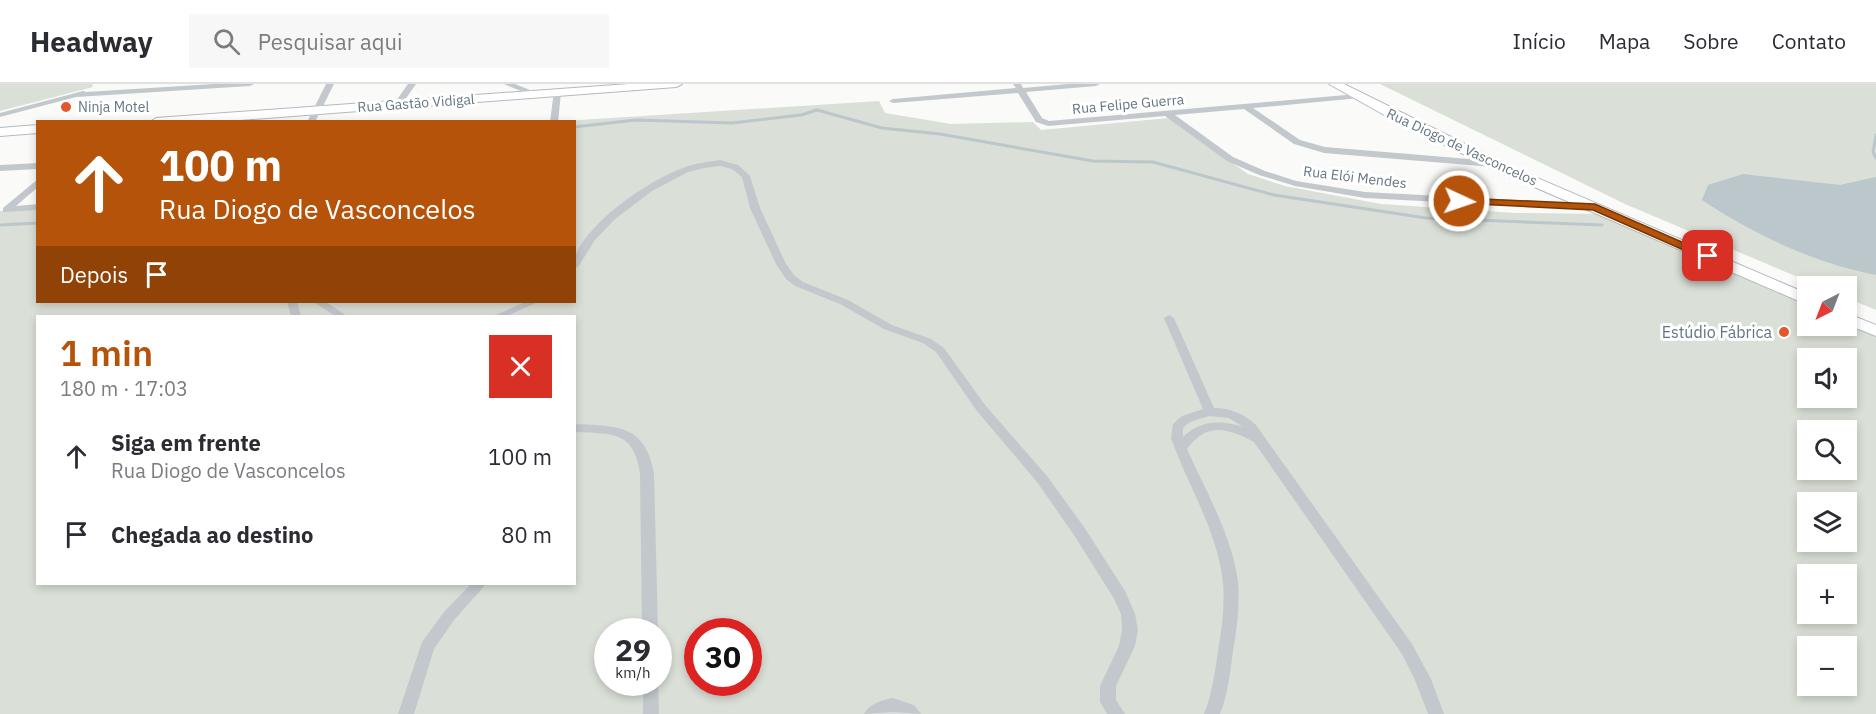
<!DOCTYPE html>
<html lang="pt">
<meta charset="utf-8">
<style>
:root{--surface:#fff;--page:#f7f7f7;--text:#2b2b33;--muted:#7c7c81;--line:#e1e1e2;--accent:#b45309}
body{margin:0;font-family:"IBM Plex Sans",sans-serif;background:var(--page);color:var(--text);height:100vh;display:flex;flex-direction:column;font-size:22px;white-space:nowrap}
*{box-sizing:border-box;margin:0}
p{font-size:20px;color:var(--muted)}
.icon{flex:none;width:33px;height:33px;fill:none;stroke:currentColor;stroke-width:2;stroke-linecap:round;stroke-linejoin:round}
.map{position:relative;flex:1;overflow:hidden}
.side{position:absolute;left:36px;top:231px;width:540px;height:270px;display:flex;flex-direction:column;background:var(--surface);border-radius:0px;box-shadow:0 3px 9px #0003}
.side>*{flex:none}
.guide{position:absolute;left:36px;top:36px;width:540px;height:183px;border-radius:0px;box-shadow:0 3px 9px #0003;background:#b45309;color:#fff;overflow:hidden}
.needle{width:39px;rotate:222deg}
.fabs{position:absolute;left:1797px;top:192px;display:grid;gap:12px}
.fabs a{display:grid;place-items:center;width:60px;height:60px;border-radius:0px;background:var(--surface);box-shadow:0 3px 9px #0003;font-size:30px}
.speed{position:absolute;left:594px;top:534px;display:flex;gap:12px;font-size:30px;font-weight:700;text-align:center}
.speed>*{display:grid;place-content:center;width:78px;height:78px;border-radius:50%;background:var(--surface);box-shadow:0 3px 9px #0003;line-height:1}
.speed small{font-size:15px;font-weight:400}
.speed .limit{border:9px solid #d22;background:#fff;color:#111}
.pin{position:absolute;display:grid;place-items:center;width:51px;height:51px;color:#fff;margin:-26px;border-radius:12px;box-shadow:0 3px 9px #0006}
.me{position:absolute;width:66px;margin:-33px;rotate:93deg;stroke-linejoin:round;filter:drop-shadow(0 0 4px #0008)}
.turn{display:flex;align-items:center;gap:21px;height:126px;padding:0 24px;font-size:27px}
.turn .icon{width:78px;height:78px;stroke-width:2.5}
.turn b{display:block;font-size:42px;line-height:51px}
.then{display:flex;align-items:center;height:57px;padding:0 24px;background:#0003;gap:12px;font-size:22px}
.round{display:grid;place-items:center;flex:none;width:63px;height:63px;border-radius:0px;background:var(--page)}
.summary{display:flex;align-items:center;justify-content:space-between;height:102px;padding:0 24px}
h1{font-size:36px;font-weight:600;line-height:45px;color:var(--accent)}
ul{padding:0;list-style:none}
li{display:flex;align-items:center;gap:18px;height:78px;padding:0 24px}
li div{flex:1}
li b{display:block;font-size:22px}
li em{font-style:normal}
header{display:flex;align-items:center;gap:36px;box-sizing:border-box;height:84px;padding:0 30px;background:var(--surface);border-bottom:2px solid var(--line)}
header strong{font-size:28px}
nav{display:flex;gap:33px;margin-inline-start:auto;font-size:21px}
.search{width:420px;height:54px;background:var(--page);display:flex;align-items:center;gap:15px;box-sizing:border-box;padding:0 21px;border-radius:0px;color:var(--muted);font-size:22px}
.map>svg:first-child{display:block}
</style>
<header>
<strong>Headway</strong>
<div class="search"><svg class="icon" aria-label="search" viewBox="0 0 24 24"><circle cx="10" cy="10" r="6"/><path d="M15 15l6 6"/></svg>Pesquisar aqui</div>
<nav><a>Início</a><a>Mapa</a><a>Sobre</a><a>Contato</a></nav>
</header>
<div class="map">
<svg width="1876" height="630" viewBox="0 0 1876 630">
<rect width="100%" height="100%" fill="#fafaf8"/>
<!-- green -->
<g fill="#dadfd7" fill-rule="evenodd">
<path d="M0,0H92L93,3L0,27Z"/>
<path d="M1380,0H1876V226L1847,214L1846,202H1819L1625,120Z"/>
<path d="M879,17L885,29L951,40L1033,38L1041,46L1169,34L1248,90L1285,102L1381,120L1515,129L1605,130L1807,222L1808,242H1846L1847,240L1876,253V630H0V127L37,125L38,218H574V38L564,37ZM38,232H574V500H38ZM1808,274H1846V314H1808ZM1808,346H1846V386H1808ZM1808,418H1846V458H1808ZM1808,490H1846V530H1808ZM608,548H658V598H608ZM698,548H748V598H698ZM1808,562H1846V602H1808Z"/>
</g>
<!-- water -->
<path fill="#bbc7cb" d="M1743,90L1840,101L1876,93V191C1814,179 1755,151 1702,116L1708,101Z"/>
<g fill="none" stroke-linecap="round" stroke-linejoin="round">
<!-- stream -->
<g stroke="#bbc7cb" stroke-width="3">
<path d="M574,43L636,36L732,39L801,31L817,26L882,44L940,50L1093,77L1153,78L1274,111L1426,134L1602,141"/>
<path d="M1876,51L1873,68L1876,74"/>
<path d="M0,141L38,139"/>
</g>
<!-- secondary casing -->
<g stroke="#b3babf" stroke-width="2">
<g id="secondary">
<path d="M629,0H682L676,3L213,38H150L156,34Z"/>
<path d="M1329,0H1344L1514,84L1808,210V221L1504,90L1388,33Z"/>
<path d="M38,41V49L0,52V44Z"/>
<path d="M1846,229L1876,241V252L1846,240Z"/>
</g>
</g>
<!-- street -->
<g fill="#c3c8cc" fill-rule="evenodd">
<path d="M214,0H254L250,2L76,13L0,33V29L83,7L86,8Z"/>
<path d="M326,0H334L315,38H307Z"/>
<path d="M408,0H416L400,23H394L393,21Z"/>
<path d="M504,0H515L540,10L533,12Z"/>
<path d="M1013,0H1021L1023,4L1068,0H1100L1096,2L1026,8L1042,34L1049,37L1357,10L1361,12L1360,14L1253,24L1300,56L1325,63L1493,77L1497,80L1493,83L1324,69L1294,60L1244,25L1175,31L1233,73L1265,87L1296,97L1365,108L1595,120L1600,123L1595,126L1365,114L1295,102L1259,91L1227,77L1165,32L1048,42L1036,38L1018,9L893,19L889,17L893,15L1016,4Z"/>
<path d="M554,7L561,9L558,38H550Z"/>
<path d="M408,36L423,38H404Z"/>
<path d="M720,76L738,81L750,92L760,124L786,180L794,191L803,198L848,216L892,241L931,255L944,264L985,321L1047,392L1084,443L1125,507L1135,530L1138,546L1135,562L1116,602V616L1125,630H1107L1100,618V602L1119,562L1122,546L1121,530L1113,513L1074,451L1037,398L977,327L936,268L923,259L884,245L840,220L795,202L786,195L776,180L750,124L742,93L732,85L720,82L704,84L688,88L652,107L615,135L595,156L578,183L574,184C574,179 574,174 576,170C591,136 649,96 683,84C695,79 708,78 720,76Z"/>
<path d="M38,79V85L0,87V81Z"/>
<path d="M38,95V103L16,122L38,120V126L3,128V124Z"/>
<path d="M287,218H297L301,232H291Z"/>
<path d="M314,218H326L347,232H335Z"/>
<path d="M525,218H538L507,232H494Z"/>
<path d="M1169,231L1174,234L1214,324C1231,324 1244,330 1256,341L1412,560L1431,595L1444,630H1428L1415,596L1402,570L1254,358C1227,344 1207,338 1187,365C1206,408 1232,451 1238,498C1240,521 1237,544 1233,567C1230,589 1228,610 1220,630H1204C1212,610 1215,588 1218,567C1222,544 1225,521 1223,498C1217,446 1188,402 1171,354L1173,340L1182,332L1203,325L1164,234ZM1209,332L1229,334L1243,343C1221,336 1201,336 1183,353V344L1190,338Z"/>
<path d="M574,340C617,342 645,340 654,389L658,548H642L640,389C634,346 611,350 574,348Z"/>
<path d="M471,500H486L454,536L434,565L414,630H398L422,558L444,528Z"/>
<path d="M658,597L659,630H643V598Z"/>
<path d="M893,614L914,621L921,630L893,628L864,630C869,620 882,616 893,614Z"/>
</g>
<!-- secondary -->
<use href="#secondary" fill="#fff" fill-rule="evenodd"/>
</g>
<!-- route -->
<path fill="#b45309" stroke="#753606" stroke-width="1.5" d="M1459,114L1595,120L1714,172L1712,175H1704L1593,126L1456,119L1454,117Z"/>
<!-- markers -->
<g fill="#e4572e" stroke="#fff" stroke-width="2">
<circle cx="66" cy="23" r="6"/>
<circle cx="1784" cy="248" r="6"/>
</g>
<g text-anchor="middle" dominant-baseline="central" stroke-width="6" stroke-linejoin="round" paint-order="stroke">
<!-- far-street labels -->
<g font-size="14" fill="#657683" stroke="#fff">
<text transform="translate(416 19) rotate(-4)">Rua Gastão Vidigal</text>
<text transform="translate(1128 20) rotate(-5)">Rua Felipe Guerra</text>
<text transform="translate(1462 63) rotate(25)">Rua Diogo de Vasconcelos</text>
<text transform="translate(1355 93) rotate(7)">Rua Elói Mendes</text>
</g>
<!-- far-poi labels -->
<g font-size="14" fill="#657683" stroke="#fff" text-anchor="start">
<text x="78" y="23">Ninja Motel</text>
</g>
<!-- poi labels -->
<g font-size="16" fill="#657683" stroke="#fff" text-anchor="end">
<text x="1772" y="248">Estúdio Fábrica</text>
</g>
</g>
</svg>
<div class="fabs">
<a><svg class="needle" viewBox="-14 -14 28 28"><path d="M0-13l5 13h-10z" fill="#e53935"/><path d="M0 13l5-13h-10z" fill="#7c7c81"/></svg></a>
<a><svg class="icon" aria-label="sound" viewBox="0 0 24 24"><path d="M4 9h4l5-4v14l-5-4H4zM17 9q2 3 0 6"/></svg></a>
<a><svg class="icon" aria-label="search" viewBox="0 0 24 24"><circle cx="10" cy="10" r="6"/><path d="M15 15l6 6"/></svg></a>
<a><svg class="icon" aria-label="layers" viewBox="0 0 24 24"><path d="M12 4l9 5-9 5-9-5zM3 14l9 5 9-5"/></svg></a>
<a>+</a>
<a>−</a>
</div>
<div class="speed"><div>29<small>km/h</small></div><div class="limit">30</div></div>
<div class="pin" style="left:1708px;top:172px;background:#d93025"><svg class="icon" aria-label="arrive" viewBox="0 0 24 24"><path d="M6 21V4h12l-3 4 3 4H6"/></svg></div>
<svg class="me" style="left:1459px;top:117px" viewBox="-20 -20 40 40"><circle r="17" fill="#b45309" stroke="#fff" stroke-width="3"/><path d="M0-11L8 9 0 5-8 9z" fill="#fff"/></svg>
<div class="guide">
<div class="turn"><svg class="icon" aria-label="ahead" viewBox="0 0 24 24"><path d="M12 20V5M6 11l6-6 6 6"/></svg><div><b>100 m</b>Rua Diogo de Vasconcelos</div></div>
<div class="then">Depois<svg class="icon" aria-label="arrive" viewBox="0 0 24 24"><path d="M6 21V4h12l-3 4 3 4H6"/></svg></div>
</div>
<section class="side">
<div class="summary"><div><h1>1 min</h1><p>180 m · 17:03</p></div><a class="round" style="background:#d93025;color:#fff"><svg class="icon" aria-label="close" viewBox="0 0 24 24"><path d="M6 6l12 12M18 6L6 18"/></svg></a></div>
<ul>
<li><svg class="icon" aria-label="ahead" viewBox="0 0 24 24"><path d="M12 20V5M6 11l6-6 6 6"/></svg><div><b>Siga em frente</b><p>Rua Diogo de Vasconcelos</p></div><em>100 m</em></li>
<li><svg class="icon" aria-label="arrive" viewBox="0 0 24 24"><path d="M6 21V4h12l-3 4 3 4H6"/></svg><div><b>Chegada ao destino</b></div><em>80 m</em></li>
</ul>
</section>
</div>
